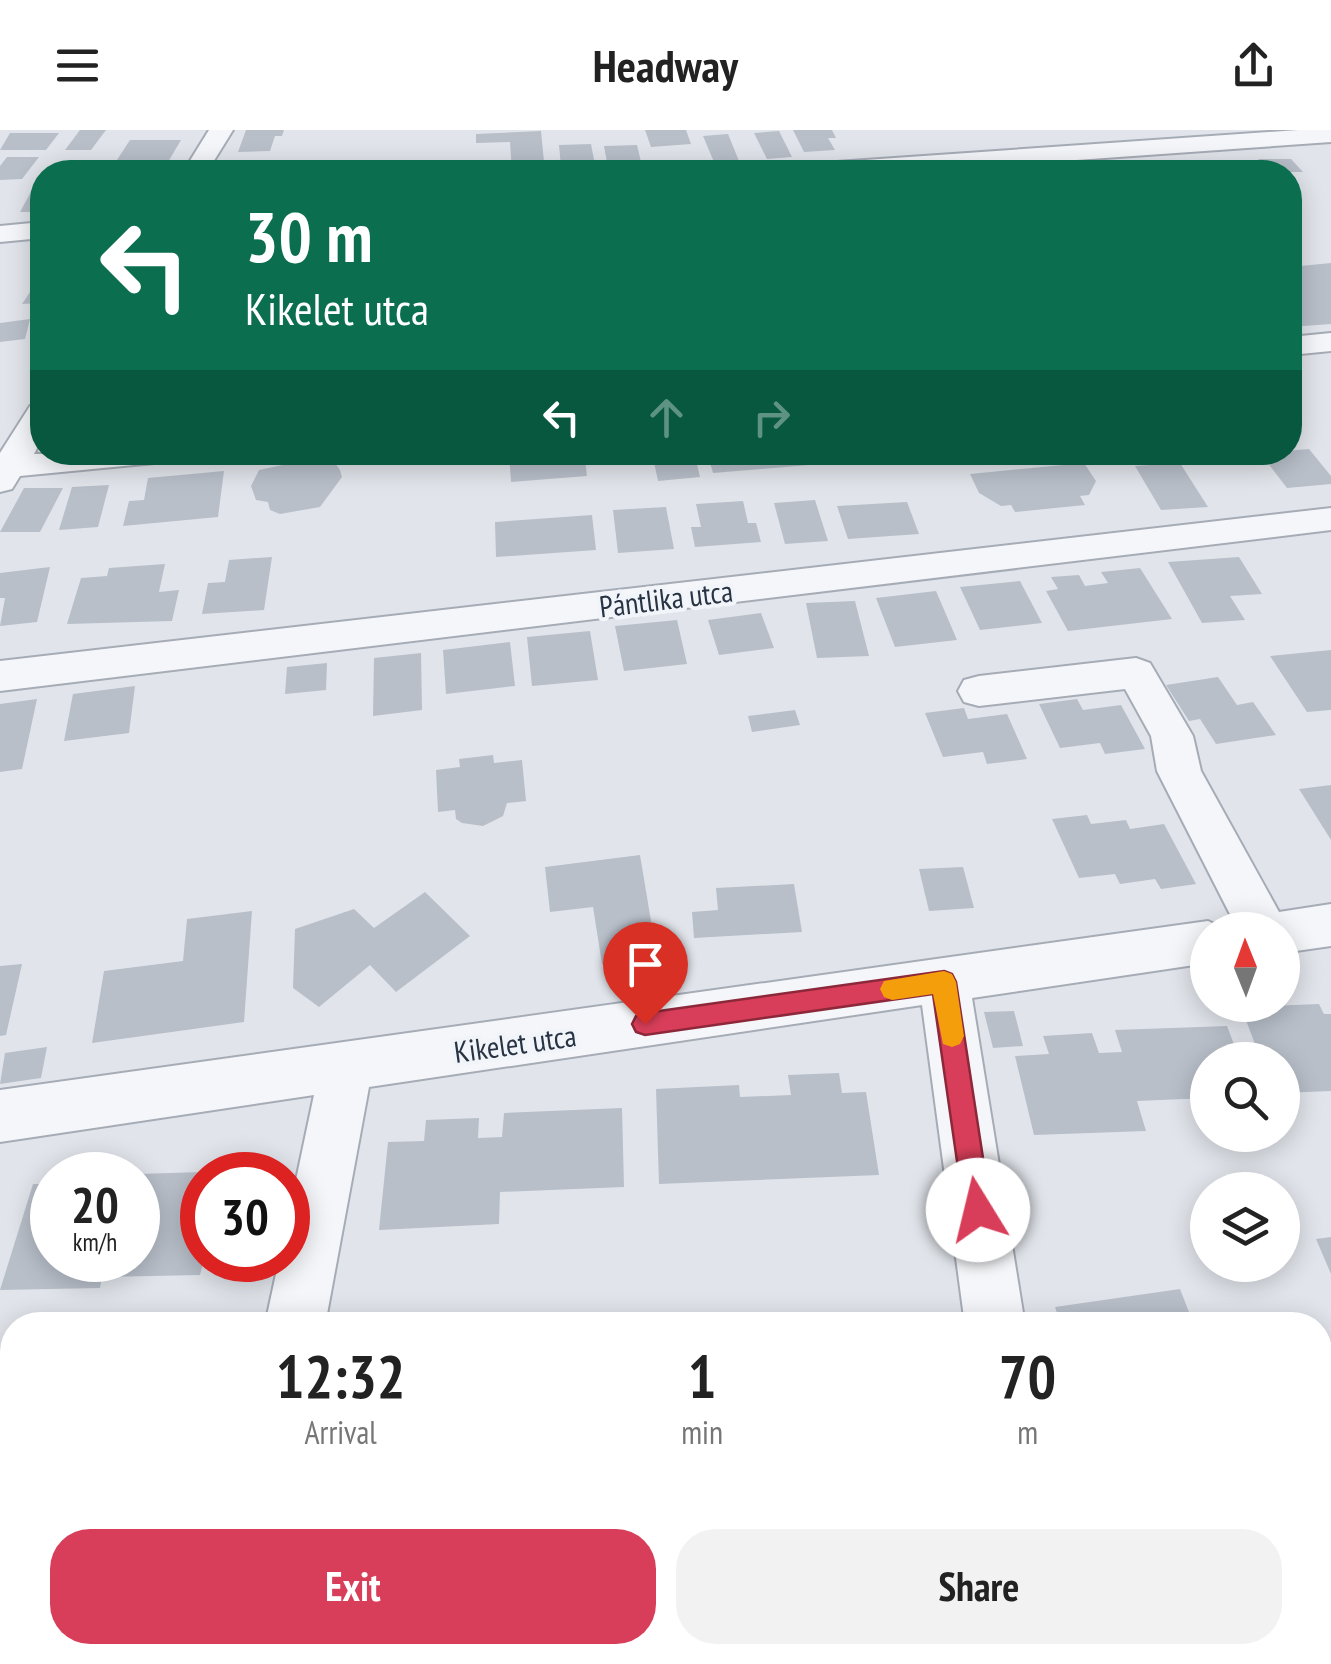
<!DOCTYPE html>
<meta charset="utf-8">
<style>
:root{--surface:#fff;--page:#f2f2f2;--text:#222;--muted:#767676;--accent:#d83e59}
body{margin:0;font-family:"PT Sans Narrow",sans-serif;background:var(--page);color:var(--text);height:100vh;display:flex;flex-direction:column;font-size:38px;white-space:nowrap}
*{box-sizing:border-box;margin:0}
p{font-size:32px;color:var(--muted)}
.icon{flex:none;width:55px;height:55px;fill:none;stroke:currentColor;stroke-width:2;stroke-linecap:round;stroke-linejoin:round}
.map{position:relative;flex:1;overflow:hidden}
.sheet{position:absolute;left:0px;top:1182px;width:1332px;height:352px;display:flex;flex-direction:column;background:var(--surface);border-radius:40px 40px 0 0;box-shadow:0 5px 25px #0003}
.sheet>*{flex:none}
.top-card{position:absolute;left:30px;top:30px;width:1272px;height:305px;border-radius:40px;box-shadow:0 5px 25px #0003;background:#0b6e4f;color:#fff;overflow:hidden}
.needle{width:65px;rotate:359deg}
.tools{position:absolute;left:1190px;top:782px;display:grid;gap:20px}
.tools a{display:grid;place-items:center;width:110px;height:110px;border-radius:50%;background:var(--surface);box-shadow:0 5px 25px #0003;font-size:50px}
.speed{position:absolute;left:30px;top:1022px;display:flex;gap:20px;font-size:50px;font-weight:700;text-align:center}
.speed>*{display:grid;place-content:center;width:130px;height:130px;border-radius:50%;background:var(--surface);box-shadow:0 5px 25px #0003;line-height:1}
.speed small{font-size:25px;font-weight:400}
.speed .limit{border:15px solid #d22;background:#fff;color:#111}
.pin{position:absolute;display:grid;place-items:center;width:85px;height:85px;color:#fff;margin:-102px -42px;border-radius:50% 50% 50% 0;rotate:-45deg;box-shadow:0 0 10px #0007}
.pin .icon{rotate:45deg}
.me{position:absolute;width:110px;margin:-55px;rotate:351deg;stroke-linejoin:round;filter:drop-shadow(0 0 8px #0008)}
.turn{display:flex;align-items:center;gap:35px;height:210px;padding:0 50px;font-size:45px}
.turn .icon{width:130px;height:130px;stroke-width:2.5}
.turn b{display:block;font-size:70px;line-height:85px}
.lanes{display:flex;align-items:center;height:95px;padding:0 50px;background:#0003;justify-content:center;gap:50px;direction:ltr}
.lanes .off{opacity:.35}
.eta{display:flex;justify-content:space-evenly;align-items:center;height:170px;text-align:center}
.eta b{font-size:60px;font-weight:700;line-height:70px}
.button{display:flex;gap:20px;margin-top:auto;padding:20px 50px}
.button a{flex:1;height:115px;border-radius:40px;background:var(--accent);color:#fff;font-size:40px;font-weight:700;line-height:115px;text-align:center}
.button a+a{background:var(--page);color:var(--text)}
header{display:flex;justify-content:space-between;align-items:center;height:130px;padding:0 50px;background:var(--surface);font-size:45px;font-weight:700}
.map>svg:first-child{display:block}
</style>
<header><svg class="icon" aria-label="menu" viewBox="0 0 24 24"><path d="M4 6h16M4 12h16M4 18h16"/></svg>Headway<svg class="icon" aria-label="share" viewBox="0 0 24 24"><path d="M12 15V3M7 8l5-5 5 5M5 13v7h14v-7"/></svg></header>
<div class="map">
<svg width="1331" height="1534" viewBox="0 0 1331 1534">
<rect width="100%" height="100%" fill="#e1e5eb"/>
<!-- building -->
<g fill="#b8bfc9">
<path d="M80,0H106L91,20H65Z"/>
<path d="M246,0H284L282,6H275L270,21L238,22Z"/>
<path d="M645,0H686L691,14L651,17Z"/>
<path d="M793,0H832L836,8H828L835,20L804,22Z"/>
<path d="M541,1L545,42H512L510,12L476,13V4Z"/>
<path d="M779,1L792,27L767,29L754,3Z"/>
<path d="M10,3H59L46,20H0Z"/>
<path d="M728,4L739,31L714,32L703,6Z"/>
<path d="M130,10H181L168,32L115,33Z"/>
<path d="M591,14L595,35L561,37L559,15Z"/>
<path d="M637,15L642,36L608,38L604,16Z"/>
<path d="M7,27H39L22,49L0,50V36Z"/>
<path d="M1258,29H1291L1303,42H1269Z"/>
<path d="M433,33V38L444,37V42H390L391,35Z"/>
<path d="M42,52V82H20L33,58Z"/>
<path d="M1331,133V194L1290,197V137Z"/>
<path d="M38,150H42V173L22,174Z"/>
<path d="M30,189L25,209L0,212V193Z"/>
<path d="M1309,319L1331,346V354L1287,358L1260,323Z"/>
<path d="M509,322H584L587,346L511,352Z"/>
<path d="M655,322H694L700,347L658,351L652,323Z"/>
<path d="M707,322H804L809,335L713,343Z"/>
<path d="M297,332L335,333L340,340L342,347L320,377L280,384L270,380L268,372L256,370L251,356L259,340Z"/>
<path d="M1084,333L1096,351L1089,365L1080,366L1085,375L1015,382L1011,375L1001,376L979,363L970,344Z"/>
<path d="M1180,333L1208,377L1161,380L1135,336Z"/>
<path d="M224,341L218,387L123,396L129,371L144,370L148,348Z"/>
<path d="M109,355L98,397L59,400L72,357Z"/>
<path d="M24,358H63L40,402H0Z"/>
<path d="M815,370L828,411L785,414L774,373Z"/>
<path d="M743,371L748,393H756L761,412L695,417L691,397H701L696,374Z"/>
<path d="M907,372L919,404L848,409L837,376Z"/>
<path d="M666,377L674,419L618,423L613,380Z"/>
<path d="M592,385L596,420L496,427L495,392Z"/>
<path d="M272,427L264,480L202,484L208,453L225,452L229,430Z"/>
<path d="M1239,427L1262,464L1230,466L1245,490L1202,493L1168,432Z"/>
<path d="M165,434L159,462L179,460L172,491L67,494L81,448L107,446L109,438Z"/>
<path d="M50,437L37,492L0,496L5,468H0V443Z"/>
<path d="M1140,438L1172,489L1068,501L1046,461L1058,459L1051,447L1079,445L1085,456L1108,453L1101,442Z"/>
<path d="M1020,451L1042,493L980,500L960,457Z"/>
<path d="M936,461L957,510L895,517L876,468Z"/>
<path d="M855,471L869,526L817,528L806,473Z"/>
<path d="M761,483L774,518L719,525L708,490Z"/>
<path d="M677,490L687,534L624,541L615,496Z"/>
<path d="M590,501L598,550L532,556L527,507Z"/>
<path d="M510,512L515,556L446,564L443,520Z"/>
<path d="M1331,520V580L1307,582L1270,526Z"/>
<path d="M421,523L422,580L373,586L374,528Z"/>
<path d="M327,533L326,560L285,564L287,537Z"/>
<path d="M1218,547L1237,575L1253,572L1276,605L1216,614L1200,589L1189,591L1166,555Z"/>
<path d="M135,556L129,603L64,611L73,564Z"/>
<path d="M37,569L22,639L0,642V574Z"/>
<path d="M1077,569L1083,580L1121,575L1145,619L1105,624L1100,613L1060,618L1039,574Z"/>
<path d="M964,578L968,589L1007,584L1027,629L987,634L983,622L943,627L925,583Z"/>
<path d="M795,580L800,595L752,602L748,586Z"/>
<path d="M493,625L494,633L522,630L526,671L507,673L503,686L483,696L462,693L456,689L455,680L438,682L436,640L460,637L459,629Z"/>
<path d="M1331,655V710L1299,659Z"/>
<path d="M1087,685L1091,694L1126,690L1130,699L1164,694L1196,754L1161,759L1155,749L1120,754L1115,744L1079,748L1052,689Z"/>
<path d="M640,725L657,827L602,834L593,777L550,782L545,737Z"/>
<path d="M963,737L974,778L929,781L919,739Z"/>
<path d="M794,754L802,802L694,808L692,782L718,780L716,758Z"/>
<path d="M425,762L470,806L396,862L370,835L319,877L293,858L295,799L354,779L374,798Z"/>
<path d="M252,781L244,892L92,913L104,841L183,831L187,789Z"/>
<path d="M22,834L6,905L0,906V836Z"/>
<path d="M1319,874L1324,884H1331V961L1282,963V930H1261L1241,877Z"/>
<path d="M1014,881L1023,916L993,918L984,882Z"/>
<path d="M1227,896L1240,930H1208V968L1137,971L1146,1001L1034,1005L1015,926L1049,924L1043,906L1092,903L1099,923L1122,922L1115,900Z"/>
<path d="M47,917L41,948L0,954L5,923Z"/>
<path d="M839,943L842,963L866,962L879,1045L659,1054L656,959L739,955L740,967L791,965L788,945Z"/>
<path d="M622,978L624,1057L500,1062L499,1094L379,1100L388,1012L424,1011L426,990L479,988L478,1008L502,1007L504,983Z"/>
<path d="M202,1042L204,1130L200,1145L102,1147L100,1158L0,1160L33,1054H52V1130H138V1044Z"/>
<path d="M1331,1107V1144L1316,1109Z"/>
<path d="M1180,1159L1194,1195H1061L1055,1177Z"/>
<path d="M11,1366L12,1472L0,1473V1421Z"/>
<path d="M350,1522H461L462,1534H350Z"/>
<path d="M793,1522H918L919,1529L898,1534H796Z"/>
</g>
<g fill="none" stroke-linecap="round" stroke-linejoin="round">
<!-- minor casing -->
<g stroke="#a6acb6" stroke-width="4">
<g id="minor">
<path d="M209,0H233L207,42H183Z"/>
<path d="M1298,0H1331V12L907,42H794L807,34Z"/>
<path d="M42,92V108L0,112V96Z"/>
<path d="M1331,203V221L1290,225V207Z"/>
<path d="M42,273V309L34,324L182,322L177,329L165,332L20,346L12,359L0,362V323L30,276Z"/>
<path d="M1331,378V400L0,561V531Z"/>
<path d="M1136,528L1150,533L1193,606L1201,641L1279,782L1331,774V816L1282,823V800H1238L1157,641L1151,606L1125,559L979,576L964,572L958,561L964,550L979,546Z"/>
<path d="M1208,791L1227,800H1208V833L972,868L1025,1195H965L922,875L369,957L325,1195H265L279,1130H288V1088L314,965L0,1012V960Z"/>
<path d="M196,1522H266L264,1534H194Z"/>
<path d="M1008,1522H1078L1080,1534H1010Z"/>
</g>
</g>
<!-- minor -->
<use href="#minor" fill="#f5f6f9" fill-rule="evenodd"/>
</g>
<!-- route -->
<path fill="#d83e59" stroke="#8c283a" stroke-width="2.5" d="M944,841L952,844L956,852L991,1080L987,1090L978,1094L968,1090L964,1080L933,864L645,905L636,902L632,894L636,886L645,883Z"/>
<!-- slow -->
<path fill="#f59e0b" d="M944,841L952,844L956,852L964,906L960,914L952,917L943,914L933,864L892,870L884,867L880,859L884,851Z"/>
<g text-anchor="middle" dominant-baseline="central" stroke-width="8" stroke-linejoin="round" paint-order="stroke">
<!-- street labels -->
<g font-size="30" fill="#283344" stroke="#f1f4f8">
<text transform="translate(666 468) rotate(-7)">Pántlika utca</text>
<text transform="translate(515 913) rotate(-8)">Kikelet utca</text>
</g>
</g>
</svg>
<div class="tools">
<a><svg class="needle" viewBox="-14 -14 28 28"><path d="M0-13l5 13h-10z" fill="#e53935"/><path d="M0 13l5-13h-10z" fill="#767676"/></svg></a>
<a><svg class="icon" aria-label="search" viewBox="0 0 24 24"><circle cx="10" cy="10" r="6"/><path d="M15 15l6 6"/></svg></a>
<a><svg class="icon" aria-label="layers" viewBox="0 0 24 24"><path d="M12 4l9 5-9 5-9-5zM3 14l9 5 9-5"/></svg></a>
</div>
<div class="speed"><div>20<small>km/h</small></div><div class="limit">30</div></div>
<div class="pin" style="left:645px;top:894px;background:#d93025"><svg class="icon" aria-label="arrive" viewBox="0 0 24 24"><path d="M6 21V4h12l-3 4 3 4H6"/></svg></div>
<svg class="me" style="left:978px;top:1080px" viewBox="-20 -20 40 40"><circle r="19" fill="#fff"/><path d="M0-13L10 11 0 6-10 11z" fill="#d83e59"/></svg>
<div class="top-card">
<div class="turn"><svg class="icon" aria-label="left" viewBox="0 0 24 24"><path d="M17 20v-9H6M10 6l-5 5 5 5"/></svg><div><b>30 m</b>Kikelet utca</div></div>
<div class="lanes"><svg class="icon" aria-label="left" viewBox="0 0 24 24"><path d="M17 20v-9H6M10 6l-5 5 5 5"/></svg><svg class="icon off" aria-label="ahead" viewBox="0 0 24 24"><path d="M12 20V5M6 11l6-6 6 6"/></svg><svg class="icon off" aria-label="right" viewBox="0 0 24 24"><path d="M7 20v-9h11M14 6l5 5-5 5"/></svg></div>
</div>
<section class="sheet">
<div class="eta">
<div><b>12:32</b><p>Arrival</p></div>
<div><b>1</b><p>min</p></div>
<div><b>70</b><p>m</p></div>
</div>
<div class="button"><a>Exit</a><a>Share</a></div>
</section>
</div>
